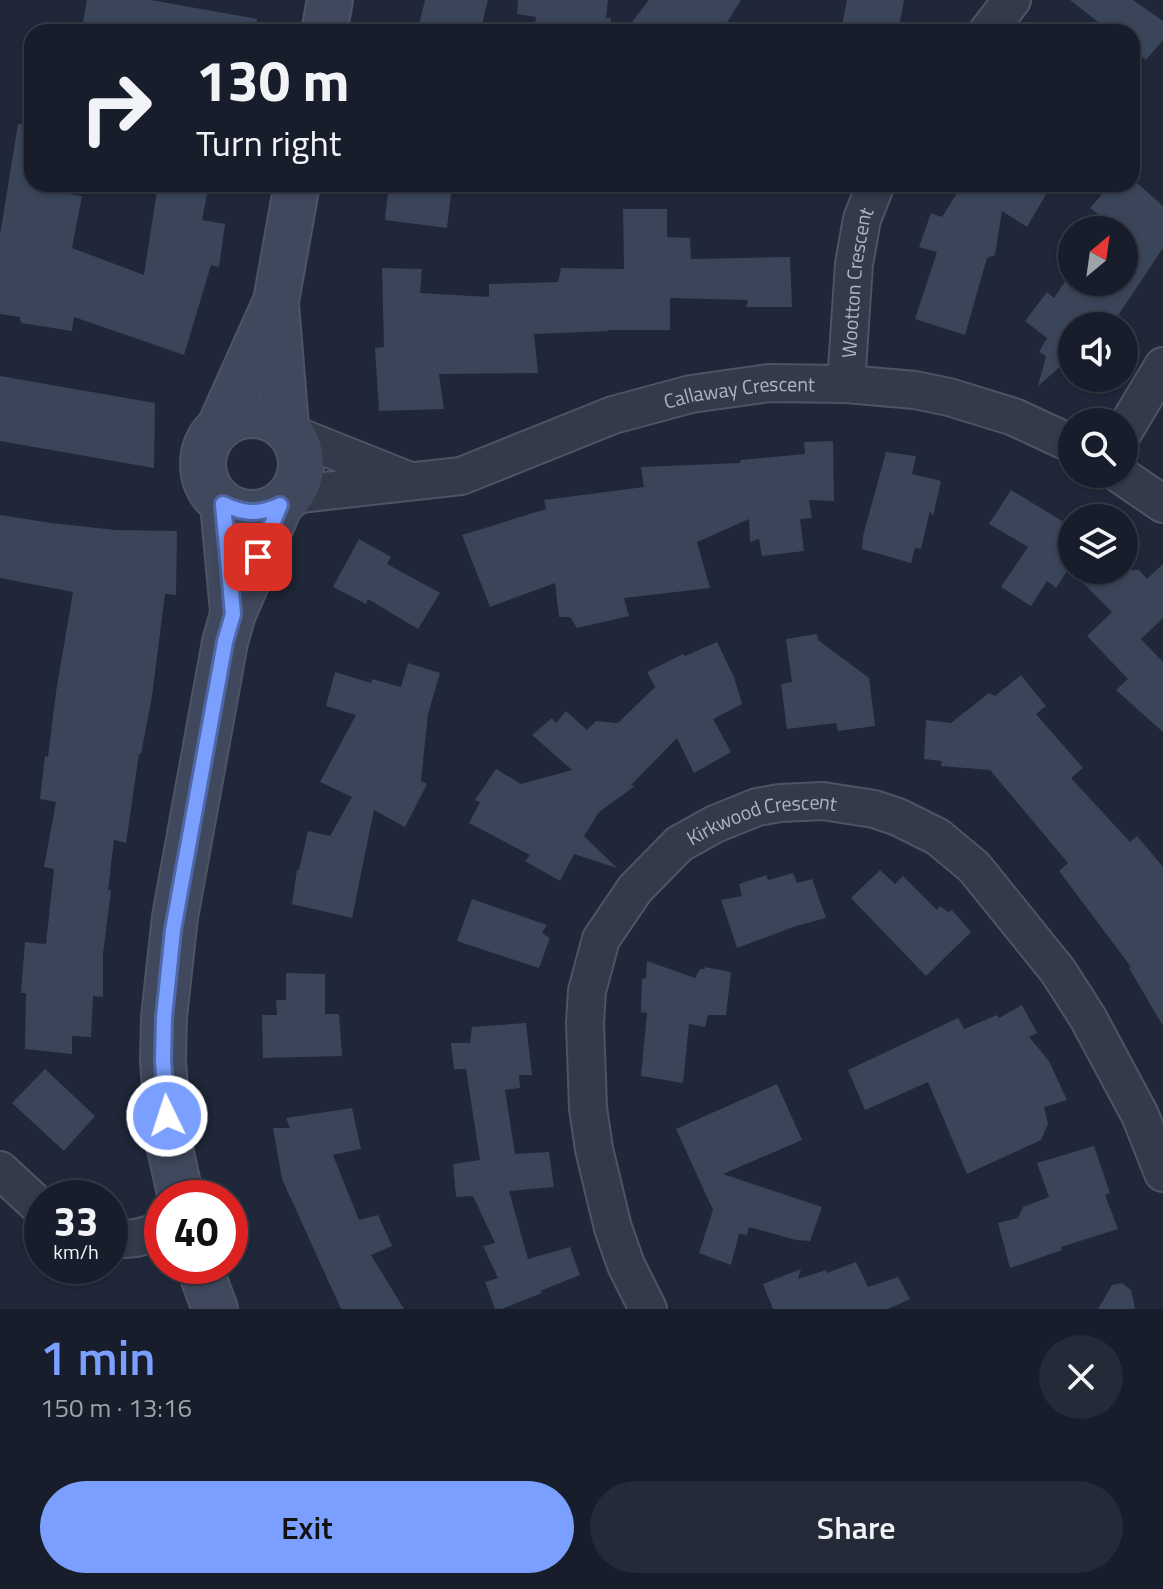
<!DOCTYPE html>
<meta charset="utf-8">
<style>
:root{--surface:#171d2b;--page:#242a37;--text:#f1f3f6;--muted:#9ea2a9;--line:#363b47;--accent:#7a9ffe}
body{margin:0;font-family:"Titillium Web",sans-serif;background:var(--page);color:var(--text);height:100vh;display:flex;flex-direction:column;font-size:30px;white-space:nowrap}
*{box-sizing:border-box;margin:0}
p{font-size:26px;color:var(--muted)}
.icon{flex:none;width:44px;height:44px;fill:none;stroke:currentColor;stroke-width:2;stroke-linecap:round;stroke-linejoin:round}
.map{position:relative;height:1309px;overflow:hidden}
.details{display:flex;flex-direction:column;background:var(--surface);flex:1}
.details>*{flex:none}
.top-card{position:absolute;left:24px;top:24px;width:1116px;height:168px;border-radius:24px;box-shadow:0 2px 6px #0004,0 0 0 2px var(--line);background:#171d2b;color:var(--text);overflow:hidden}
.needle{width:52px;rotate:29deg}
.fabs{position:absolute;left:1058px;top:216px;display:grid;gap:16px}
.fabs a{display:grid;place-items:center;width:80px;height:80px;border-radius:50%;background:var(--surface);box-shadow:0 2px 6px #0004,0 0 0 2px var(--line);font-size:40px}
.speed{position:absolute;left:24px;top:1180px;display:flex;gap:16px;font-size:40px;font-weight:700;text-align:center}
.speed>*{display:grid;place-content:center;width:104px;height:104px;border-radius:50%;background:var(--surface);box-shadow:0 2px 6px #0004,0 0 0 2px var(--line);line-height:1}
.speed small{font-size:20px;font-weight:400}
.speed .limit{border:12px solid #d22;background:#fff;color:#111}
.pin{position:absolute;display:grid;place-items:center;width:68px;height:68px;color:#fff;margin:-34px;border-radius:16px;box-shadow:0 4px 12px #0006}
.me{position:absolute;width:88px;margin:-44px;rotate:356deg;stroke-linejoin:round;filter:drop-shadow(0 0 6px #0008)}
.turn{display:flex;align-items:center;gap:28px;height:168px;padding:0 40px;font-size:36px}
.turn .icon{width:104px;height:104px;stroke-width:2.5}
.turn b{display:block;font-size:56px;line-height:68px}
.round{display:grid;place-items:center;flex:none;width:84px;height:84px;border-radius:42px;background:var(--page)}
.summary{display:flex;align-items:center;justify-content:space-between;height:136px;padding:0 40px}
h1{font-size:48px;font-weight:600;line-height:60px;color:var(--accent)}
.cta{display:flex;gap:16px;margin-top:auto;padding:16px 40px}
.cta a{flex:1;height:92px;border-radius:48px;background:var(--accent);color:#111;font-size:32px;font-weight:600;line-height:92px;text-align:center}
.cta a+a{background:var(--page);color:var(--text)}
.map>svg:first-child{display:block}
</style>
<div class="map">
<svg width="1163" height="1309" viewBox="0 0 1163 1309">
<rect width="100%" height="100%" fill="#1f2739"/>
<!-- building -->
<g fill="#3b4559">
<path d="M87,0H151L257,19L256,32H81Z"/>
<path d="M425,0H488L480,32H417Z"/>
<path d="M518,0H608L606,18H611L610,32H534L536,17L517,14Z"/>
<path d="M649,0H741L721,32H624Z"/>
<path d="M847,0H904L898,32H881L842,25Z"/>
<path d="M1070,0H1133L1163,21V40L1146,60L1132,49V32H1111Z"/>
<path d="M18,124L32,125V189L82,196L72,248L144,275L158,184H209L202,220L225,224L219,267L211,265L184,355L74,317L72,331L21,323L20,317L0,314V235Z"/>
<path d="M389,184H452L447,228L385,220Z"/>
<path d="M960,184H1052L1027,227L1002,211L995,255L987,258L965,335L915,319L937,252L919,247L931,213L942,217L962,185Z"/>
<path d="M1111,184H1138L1163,206V248L1111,326H1072V374L1060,367L1038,386L1046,356L1039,352L1047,338L1025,321L1047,292L1054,298L1066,280L1087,296L1096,282H1124V230H1119L1090,208Z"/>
<path d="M623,209H667V237L690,238L691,259L790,257L792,307H746L748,300L670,298V330H608V331L534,334L538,373L439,374L444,409L379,411L375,348L384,347L382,268L422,269L420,293L489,297V284L558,282L561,268L624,269Z"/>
<path d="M0,376L155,403L154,468L0,441Z"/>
<path d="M833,441L834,501L809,500L812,518L800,519L804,551L762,556L759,539L750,542L749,519L697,542L710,588L624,598L629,616L577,628L570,617H559L555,583L490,607L462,535L546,509L544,500L644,487L641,467L740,463L741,460L805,454L804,442Z"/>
<path d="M886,452L916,456L912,474L941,481L933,516L930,511L921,549L915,548L911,563L862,549L863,536Z"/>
<path d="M1011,490L1072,527V563L1056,588L1047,581L1031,606L1001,587L1028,547L989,524Z"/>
<path d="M0,515L51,523L116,530L177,531L176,595L165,594L152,696L141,754H139L126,843L114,840L108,890H111L103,954V997L93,996L91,1037L72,1036V1054L25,1049L26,993H21L25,942L46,944L54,869L44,867L56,802L40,799L45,756L48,757L56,692L73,592L0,578Z"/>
<path d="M359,539L391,557L387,564L440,593L418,629L368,599L366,604L333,587Z"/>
<path d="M1163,564V618L1141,639L1163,662V732L1116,690L1128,679L1087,636L1112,612L1070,570H1139L1147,579Z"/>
<path d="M817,634L818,640L869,678L875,726L838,731L836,723L787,729L781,684L792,682L786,639Z"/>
<path d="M717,642L734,677L742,704L713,719L731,752L694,773L677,738L631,785L635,786L599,812L584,836L617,868L574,854L560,881L525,861L530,855L469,823L480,802L475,800L496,769L521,784L572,770L532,735L552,718L556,723L566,711L587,730L596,721L618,723L655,687L647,672L683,654L685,656Z"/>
<path d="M408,663L440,673L428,714L421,781L427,784L405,827L374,810L352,918L292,904L297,870H299L308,831L330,836L352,797L320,782L356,715L326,706L335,672L371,683L372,679L401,687Z"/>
<path d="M1021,675L1046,706L1036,714L1083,768L1071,778L1130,842L1137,836L1163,867V1026L1129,968L1131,967L1059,871L1068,863L990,770L941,766L942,761L924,759L926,720L951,723L989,693L995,696Z"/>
<path d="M880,870L895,884L903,876L937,910L940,906L948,912L952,910L971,932L926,976L851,898Z"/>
<path d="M793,873L797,883L812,879L826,918L796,926L737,948L721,900L742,896L739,884L766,875L768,880Z"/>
<path d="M472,899L547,925L542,933L550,938L539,968L457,941Z"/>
<path d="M647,961L695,978L700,969H705V967L731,972L726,1015H708L705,1027L689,1024L683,1083L641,1076L647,1013L641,1012L642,979L646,978Z"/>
<path d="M286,973L325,974V1014H339L342,1056L263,1058L262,1015H277L276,1000H286Z"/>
<path d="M1022,1005L1037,1033L1029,1037L1049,1061L1067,1100L1044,1107L1048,1124L1041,1140L967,1174L928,1082L865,1110L848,1070L958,1018L964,1029L997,1015L999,1018Z"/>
<path d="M526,1023L532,1075H519L520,1088L505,1090L515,1154L549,1152L554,1187L509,1191L528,1259L570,1247L580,1275L540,1291L542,1293L502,1309H495L485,1282L498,1278L483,1246L495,1243L473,1196L456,1197L453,1164L480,1160L466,1069H454L451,1043H470L472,1027Z"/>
<path d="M45,1069L95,1116L64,1151L12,1103Z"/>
<path d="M777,1084L802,1140L723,1174L822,1207L810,1241L796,1240L749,1227L747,1235L739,1234L731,1265L699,1253L713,1210L676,1129Z"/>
<path d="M352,1108L361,1149L333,1155L359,1220L378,1215L392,1246L371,1255L404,1309H341L282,1179L273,1128H290L286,1118Z"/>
<path d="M1094,1146L1110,1193L1105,1195L1118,1229L1061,1247L1062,1250L1010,1268L998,1223L1018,1218L1023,1207L1049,1197L1037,1163Z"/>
<path d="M856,1262L868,1287L898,1277L910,1299L888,1309H773L763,1284L801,1269L798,1279L826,1270L827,1273Z"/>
<path d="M1122,1283L1131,1290L1135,1309H1098L1112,1285Z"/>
</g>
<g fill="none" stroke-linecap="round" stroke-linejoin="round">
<!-- street casing -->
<g stroke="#4d5464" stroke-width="40">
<g id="street">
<path d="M987,32L1012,0"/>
<path id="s1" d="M846,384L854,264L862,219L876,184"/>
<path d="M1124,431L1163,366"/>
<path d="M292,434L405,479"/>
<path d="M1119,474L1163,504"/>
<path id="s2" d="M291,495L461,476L613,415L691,394L769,383L846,384L915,390L949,397L1014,417L1072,444"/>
<path d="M0,1170L42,1209"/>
<path d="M110,1240L136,1238L162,1231"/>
<path id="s3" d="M648,1309L626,1265L613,1228L594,1149L588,1108L585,1023L587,991L601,939L635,889L679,844L715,824L757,807L780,803L823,801L874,809L898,817L938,837L974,867L1058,971L1088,1018L1140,1115L1163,1173"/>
</g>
</g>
<!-- secondary casing -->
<g stroke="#4d5464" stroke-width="48">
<g id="secondary">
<path d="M324,32L330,0"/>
<path d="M276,304L286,427"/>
<circle cx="252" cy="464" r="49"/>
<path d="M220,426L276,301L297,184"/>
<path d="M223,504L233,611"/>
<path d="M181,1198L169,1144L163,1060L164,1017L175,917L225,642L233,614L280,505"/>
<path d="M199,1266L215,1309"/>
</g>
</g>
<!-- street -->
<use href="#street" stroke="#333a49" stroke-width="36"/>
<!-- secondary -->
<use href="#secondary" stroke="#40485d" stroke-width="44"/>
</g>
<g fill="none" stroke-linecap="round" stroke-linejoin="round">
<!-- route casing -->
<g stroke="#4f67a5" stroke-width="20">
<path id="route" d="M167,1116L163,1060L164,1017L173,930L225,642L233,614L223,504C244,514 259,515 280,505L258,557"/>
</g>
<!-- route -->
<use href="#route" stroke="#7a9ffe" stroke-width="14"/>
</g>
<g text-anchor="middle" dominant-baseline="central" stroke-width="8" stroke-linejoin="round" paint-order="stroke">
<!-- street labels -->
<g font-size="20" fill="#adb4c6" stroke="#181f2e">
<text stroke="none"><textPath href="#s1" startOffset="102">Wootton Crescent</textPath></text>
<text stroke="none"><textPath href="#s2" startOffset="464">Callaway Crescent</textPath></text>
<text stroke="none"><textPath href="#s3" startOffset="594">Kirkwood Crescent</textPath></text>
</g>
</g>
</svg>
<div class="fabs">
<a><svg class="needle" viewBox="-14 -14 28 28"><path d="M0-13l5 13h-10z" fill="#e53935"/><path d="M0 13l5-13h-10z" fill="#9ea2a9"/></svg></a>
<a><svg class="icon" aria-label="sound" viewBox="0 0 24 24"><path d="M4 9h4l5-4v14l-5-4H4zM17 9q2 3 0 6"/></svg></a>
<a><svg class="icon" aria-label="search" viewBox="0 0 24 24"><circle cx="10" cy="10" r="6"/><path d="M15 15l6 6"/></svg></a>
<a><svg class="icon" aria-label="layers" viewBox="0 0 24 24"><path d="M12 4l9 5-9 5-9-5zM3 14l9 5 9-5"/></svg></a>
</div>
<div class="speed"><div>33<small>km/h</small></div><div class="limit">40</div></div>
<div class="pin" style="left:258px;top:557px;background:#d93025"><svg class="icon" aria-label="arrive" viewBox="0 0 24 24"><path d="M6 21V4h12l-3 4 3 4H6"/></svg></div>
<svg class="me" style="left:167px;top:1116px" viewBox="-20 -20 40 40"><circle r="17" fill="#7a9ffe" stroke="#fff" stroke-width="3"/><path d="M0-11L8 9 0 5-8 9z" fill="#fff"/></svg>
<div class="top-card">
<div class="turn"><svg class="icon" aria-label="right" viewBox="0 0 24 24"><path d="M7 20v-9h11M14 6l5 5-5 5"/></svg><div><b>130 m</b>Turn right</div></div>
</div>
</div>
<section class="details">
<div class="summary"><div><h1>1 min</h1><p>150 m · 13:16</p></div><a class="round"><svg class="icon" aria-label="close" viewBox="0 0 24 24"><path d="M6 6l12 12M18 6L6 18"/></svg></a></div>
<div class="cta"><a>Exit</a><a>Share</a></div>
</section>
